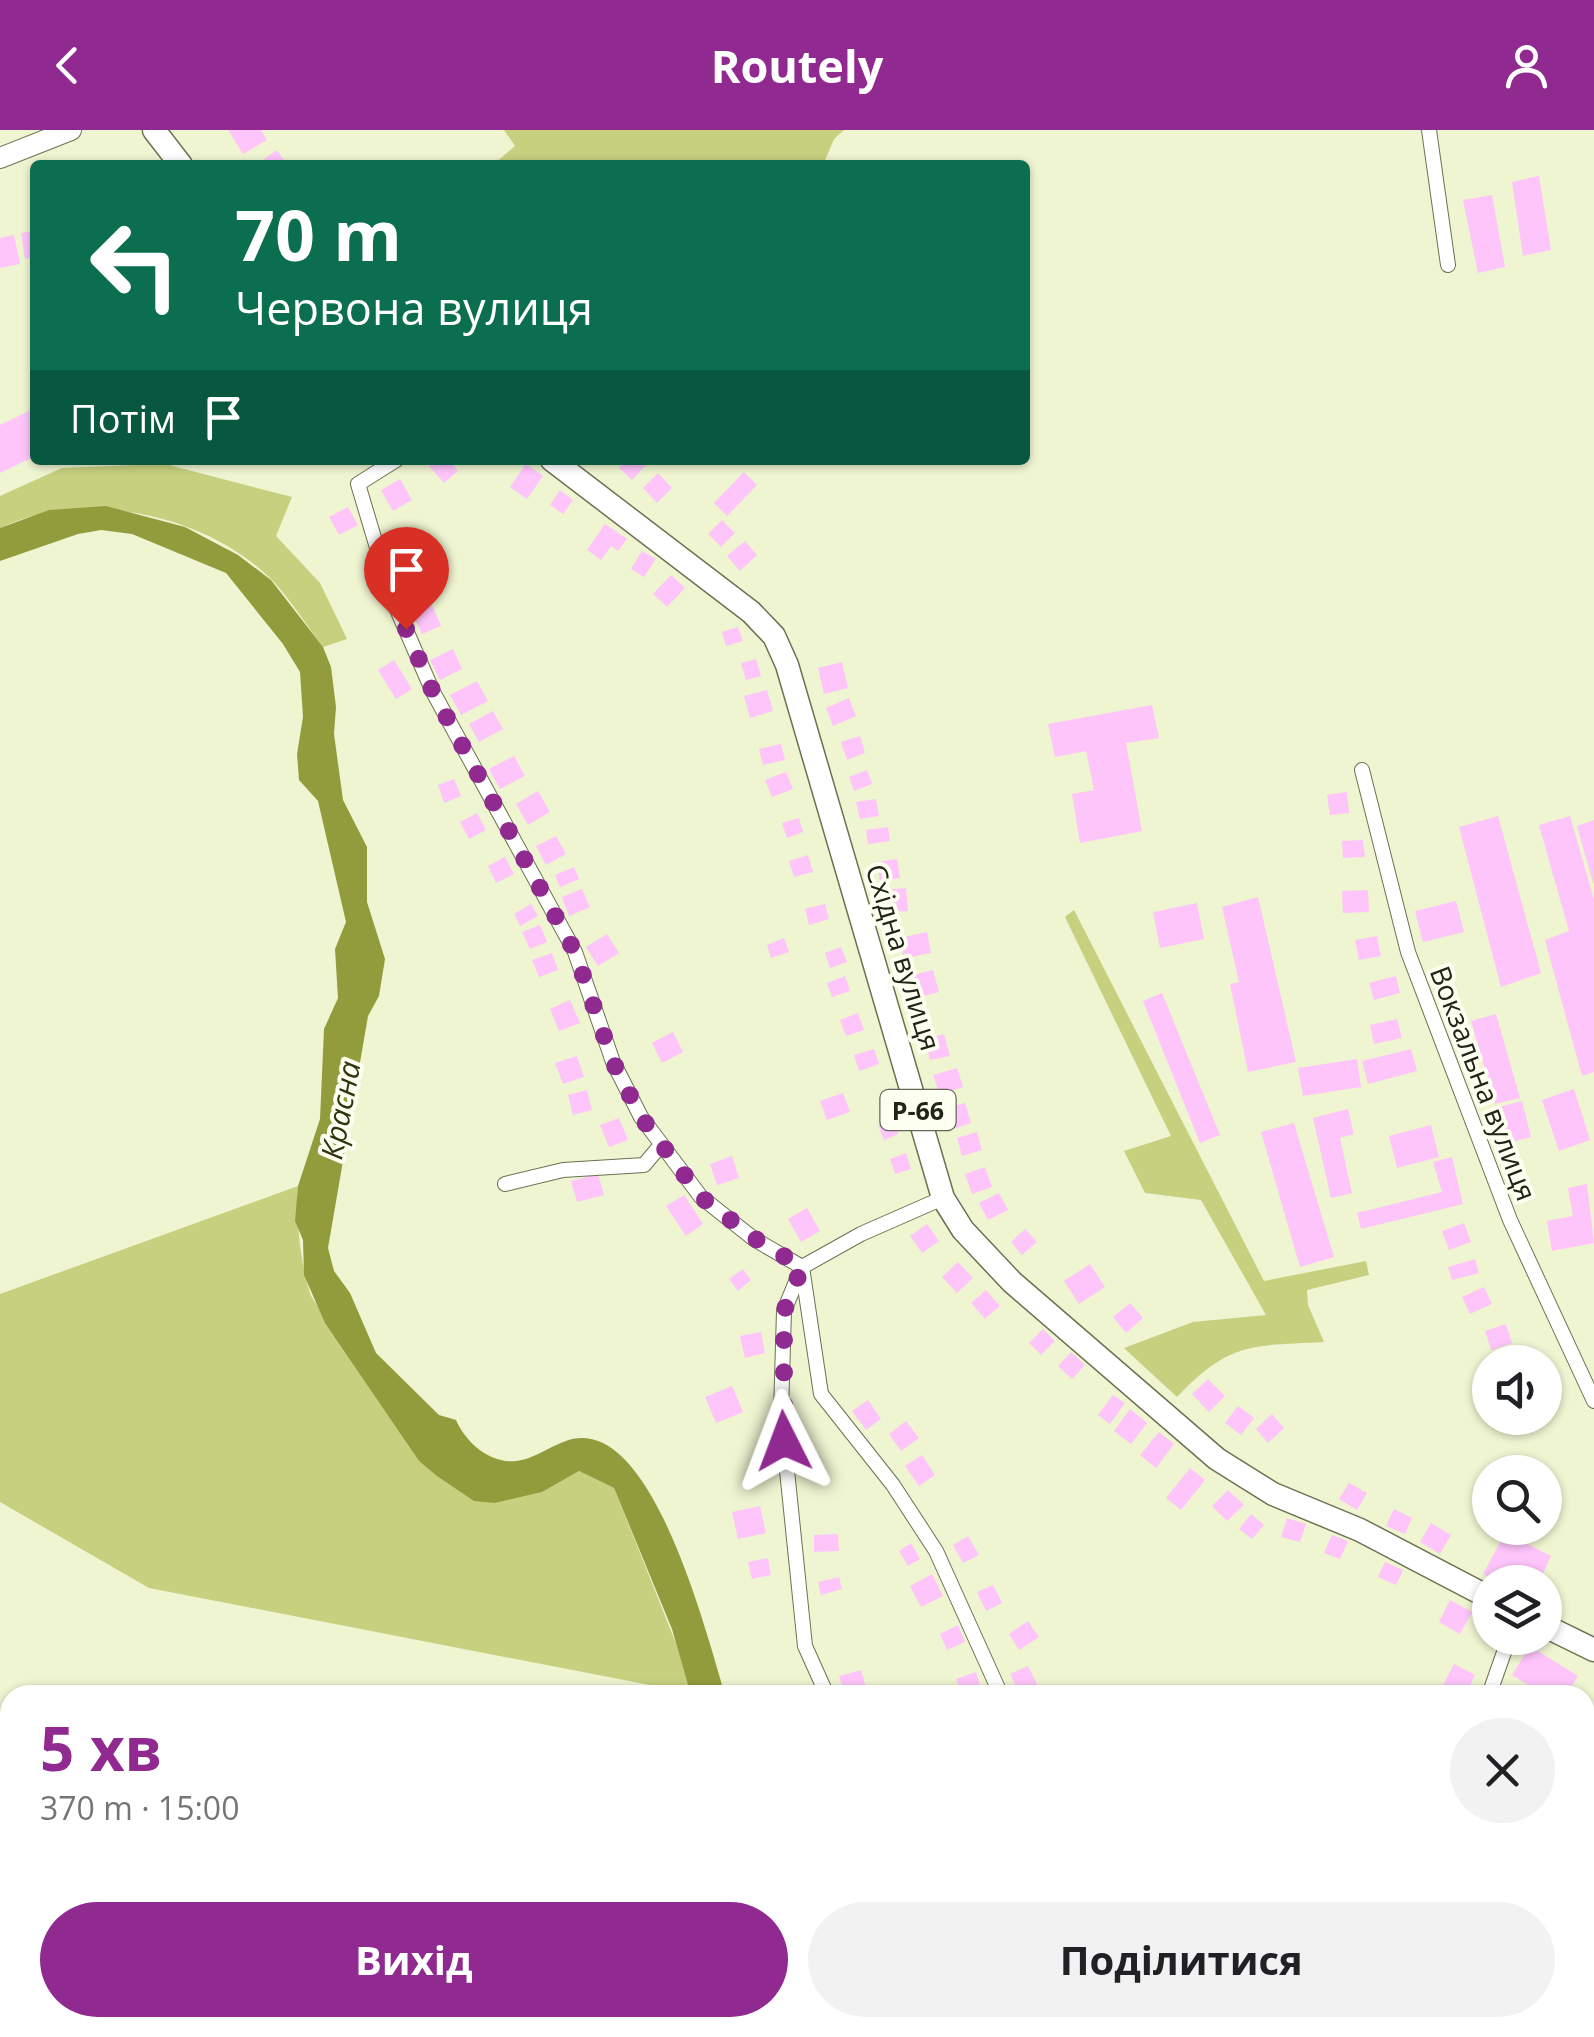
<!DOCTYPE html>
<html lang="uk">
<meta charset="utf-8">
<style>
:root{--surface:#fff;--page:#f2f2f2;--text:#202124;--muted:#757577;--accent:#902a90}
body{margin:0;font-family:"Open Sans",sans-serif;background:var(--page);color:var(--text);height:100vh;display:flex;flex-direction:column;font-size:38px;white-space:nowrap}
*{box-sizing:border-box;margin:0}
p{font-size:32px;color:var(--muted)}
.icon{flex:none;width:55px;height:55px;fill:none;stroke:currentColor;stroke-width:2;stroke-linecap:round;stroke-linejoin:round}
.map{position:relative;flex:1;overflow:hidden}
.details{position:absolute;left:0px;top:1555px;width:1595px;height:352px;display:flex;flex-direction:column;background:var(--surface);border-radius:30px 30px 0 0;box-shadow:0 2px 8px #0004}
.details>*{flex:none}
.guide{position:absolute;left:30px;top:30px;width:1000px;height:305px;border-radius:10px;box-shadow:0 2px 8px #0004;background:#0b6e4f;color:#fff;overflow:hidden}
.buttons{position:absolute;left:1472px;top:1215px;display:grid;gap:20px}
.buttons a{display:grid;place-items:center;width:90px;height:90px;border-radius:50%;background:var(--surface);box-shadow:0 2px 8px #0004;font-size:50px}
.pin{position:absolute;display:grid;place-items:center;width:85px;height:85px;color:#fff;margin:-102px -42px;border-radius:50% 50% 50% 0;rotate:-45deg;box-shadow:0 0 10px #0007}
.pin .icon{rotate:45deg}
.me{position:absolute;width:110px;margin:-55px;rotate:357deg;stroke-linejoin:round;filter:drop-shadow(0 0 8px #0008)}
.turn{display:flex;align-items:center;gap:35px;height:210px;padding:0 40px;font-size:45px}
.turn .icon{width:130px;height:130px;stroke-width:2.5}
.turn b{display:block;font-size:70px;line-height:85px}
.then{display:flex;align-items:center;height:95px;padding:0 40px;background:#0003;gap:20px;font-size:38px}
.round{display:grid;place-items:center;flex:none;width:105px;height:105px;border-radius:52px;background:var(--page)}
.overview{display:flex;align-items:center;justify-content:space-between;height:170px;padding:0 40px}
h1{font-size:60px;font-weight:700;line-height:75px;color:var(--accent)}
.primary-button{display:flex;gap:20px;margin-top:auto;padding:20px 40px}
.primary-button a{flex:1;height:115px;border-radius:60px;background:var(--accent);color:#fff;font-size:40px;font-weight:700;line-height:115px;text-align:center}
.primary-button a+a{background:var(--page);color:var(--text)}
header{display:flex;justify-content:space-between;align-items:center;height:130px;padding:0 40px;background:var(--accent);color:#fff;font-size:45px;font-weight:700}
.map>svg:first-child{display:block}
</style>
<header><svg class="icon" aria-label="back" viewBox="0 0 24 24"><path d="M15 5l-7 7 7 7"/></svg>Routely<svg class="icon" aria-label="person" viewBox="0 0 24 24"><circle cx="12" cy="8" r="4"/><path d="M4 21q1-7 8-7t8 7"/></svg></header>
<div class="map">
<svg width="1594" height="1907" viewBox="0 0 1594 1907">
<rect width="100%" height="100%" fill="#eff4d1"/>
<!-- green -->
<g fill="#c6d07f">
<path d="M504,0H844L834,9L823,35H493L515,16Z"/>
<path d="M165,334L292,367L276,406L320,453L347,509L323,517C307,496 291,470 272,450C206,384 84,358 0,398V366L62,338Z"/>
<path d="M1074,780L1264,1151L1366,1131L1369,1145L1307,1160L1308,1175L1324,1212C1251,1216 1230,1211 1177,1267L1124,1218L1193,1192L1266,1185L1201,1070L1145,1063L1124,1021L1171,1006L1065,787Z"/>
<path d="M298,1056C295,1087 301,1137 311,1166L419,1331L495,1373L541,1362L579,1341L614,1358L677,1516L691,1563L149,1458L0,1372V1164Z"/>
<path d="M480,1898H753L754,1907H483Z"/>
</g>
<!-- water -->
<path fill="#939c3d" d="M106,376L185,397L238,425L271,450L323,517L331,537L336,577L334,604L343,670L367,717V772L385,829L379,866L368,886L328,1118L334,1141L350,1163L376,1223L439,1285L456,1290C465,1311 489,1334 516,1331C548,1327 567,1296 603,1313C665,1344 706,1501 725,1565H691L672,1499L614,1358L579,1341L542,1362L495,1373L474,1371L437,1346L419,1331L325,1193L304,1145L303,1110L295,1091L298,1056L320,989L324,899L338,868L335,819L346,792L318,671L299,650L297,624L303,587L300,542L283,514L226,443L132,404L101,400L78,404L0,431V398L49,380Z"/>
<!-- building -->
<g fill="#fec5fb">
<path d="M228,0H261L267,10L243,24Z"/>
<path d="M277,20L287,35H256Z"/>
<path d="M1539,46L1551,120L1523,126L1512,52Z"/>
<path d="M1492,65L1505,137L1478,143L1463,70Z"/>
<path d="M35,101V127L25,129L21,103Z"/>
<path d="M14,105L20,134L0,138V108Z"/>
<path d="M31,280L35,326L0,343V295Z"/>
<path d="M435,330H449L458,341L444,353L429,336Z"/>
<path d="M626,330L646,335L632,350L619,338Z"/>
<path d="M526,334L543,346L527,369L510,357Z"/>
<path d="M744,342L757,355L727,386L714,373Z"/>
<path d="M658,343L672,358L657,373L643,358Z"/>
<path d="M400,349L412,370L393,381L381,360Z"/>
<path d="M560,360L573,370L563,384L550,375Z"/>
<path d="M348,377L358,395L339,405L329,387Z"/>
<path d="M722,390L735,403L721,417L708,404Z"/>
<path d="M605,394L627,409L618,421L611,416L601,430L587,420Z"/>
<path d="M745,411L757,425L740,441L727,426Z"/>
<path d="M642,421L656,429L644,447L631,439Z"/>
<path d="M671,445L685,458L667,477L653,464Z"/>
<path d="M432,475L441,496L422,504L413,484Z"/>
<path d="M738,497L743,511L726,516L722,502Z"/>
<path d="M453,519L462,539L440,550L430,530Z"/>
<path d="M756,529L761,546L746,550L741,533Z"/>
<path d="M394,530L412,559L396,569L378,540Z"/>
<path d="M842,532L848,558L824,564L818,538Z"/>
<path d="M477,551L488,571L461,585L450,565Z"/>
<path d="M767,560L773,581L750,588L744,566Z"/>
<path d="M849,568L856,586L833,596L826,578Z"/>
<path d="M1152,575L1159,608L1126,613L1142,701L1080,713L1072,664L1094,660L1086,621L1055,627L1048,594Z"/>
<path d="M493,581L503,599L479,612L469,594Z"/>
<path d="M860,606L865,623L847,630L841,612Z"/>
<path d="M781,614L785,630L763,635L759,619Z"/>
<path d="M514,626L525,646L500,659L489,639Z"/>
<path d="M867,640L872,654L854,661L849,647Z"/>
<path d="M786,642L793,659L772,667L765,650Z"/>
<path d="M454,649L461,666L444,673L438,655Z"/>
<path d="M538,661L550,682L528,695L516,674Z"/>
<path d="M1347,662L1349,683L1330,685L1327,665Z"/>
<path d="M876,669L879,686L860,689L856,672Z"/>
<path d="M477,683L486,700L469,709L460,692Z"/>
<path d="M1498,686L1541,843L1501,857L1459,697Z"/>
<path d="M1570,686L1594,770V942L1582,946L1545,810L1569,801L1539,695Z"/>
<path d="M799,688L803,702L787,708L782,693Z"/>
<path d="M1594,690V753H1593L1577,696Z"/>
<path d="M888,697L890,711L868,714L866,700Z"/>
<path d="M556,706L566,724L546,735L536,716Z"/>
<path d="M1363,710L1365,727L1343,728L1342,711Z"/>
<path d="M808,725L813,742L794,747L789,731Z"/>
<path d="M505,727L514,744L496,753L488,736Z"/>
<path d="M897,729L900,748L880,751L877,732Z"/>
<path d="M574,737L579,749L560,757L555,745Z"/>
<path d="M906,758L908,781L887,782L885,760Z"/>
<path d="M582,759L590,777L569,786L562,767Z"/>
<path d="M1368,760L1369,782L1343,783L1342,761Z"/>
<path d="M1258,767L1296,932L1248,942L1230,854L1239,852L1222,777Z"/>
<path d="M1456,771L1464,802L1423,812L1415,781Z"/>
<path d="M1197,773L1204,809L1160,818L1153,782Z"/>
<path d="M531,774L538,786L520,796L514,784Z"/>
<path d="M825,774L829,789L809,795L805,779Z"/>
<path d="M540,795L547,812L530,819L522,802Z"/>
<path d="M927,802L931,823L904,828L899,808Z"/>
<path d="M607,804L619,823L598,836L586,817Z"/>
<path d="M1377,806L1381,826L1359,830L1355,810Z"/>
<path d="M784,808L789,822L771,828L767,815Z"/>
<path d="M841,817L847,832L830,838L825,823Z"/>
<path d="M552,823L558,840L539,847L532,830Z"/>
<path d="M933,840L939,862L915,868L909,846Z"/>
<path d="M845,846L850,861L832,867L827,853Z"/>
<path d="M1396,846L1400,863L1374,870L1369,853Z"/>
<path d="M1162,863L1220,1005L1200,1013L1143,871Z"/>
<path d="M570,870L580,893L559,901L550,879Z"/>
<path d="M858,883L864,900L846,906L840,890Z"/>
<path d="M1496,884L1520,968L1495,974L1471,891Z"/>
<path d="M1397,889L1402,908L1374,914L1370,895Z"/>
<path d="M673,902L683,922L662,933L652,913Z"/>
<path d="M944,904L950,926L930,930L925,909Z"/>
<path d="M874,919L879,934L859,941L854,925Z"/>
<path d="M1411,919L1417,941L1368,954L1362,931Z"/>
<path d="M577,926L584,947L563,954L555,933Z"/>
<path d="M1357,929L1361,957L1303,966L1298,938Z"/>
<path d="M957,938L963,957L940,965L933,945Z"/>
<path d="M1574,959L1590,1010L1559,1021L1542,970Z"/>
<path d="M587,960L592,980L573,985L568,965Z"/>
<path d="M843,963L850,982L827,990L820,971Z"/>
<path d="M1522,971L1531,1007L1505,1014L1495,978Z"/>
<path d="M965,973L971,993L950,1000L943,979Z"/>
<path d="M1348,979L1354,1004L1340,1008L1352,1063L1331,1068L1313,988Z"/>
<path d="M619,988L628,1010L609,1017L600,995Z"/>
<path d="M893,989L898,1004L884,1010L878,995Z"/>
<path d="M1294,993L1334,1127L1300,1137L1261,1002Z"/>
<path d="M1431,995L1439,1027L1397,1038L1389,1006Z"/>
<path d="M977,1002L982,1020L962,1026L957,1008Z"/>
<path d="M906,1023L911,1039L895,1044L890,1029Z"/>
<path d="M732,1026L739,1048L717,1055L710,1034Z"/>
<path d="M1452,1027L1463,1074L1361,1099L1357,1083L1442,1062L1433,1032Z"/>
<path d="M985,1037L992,1057L972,1064L965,1044Z"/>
<path d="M598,1044L604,1065L577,1072L571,1051Z"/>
<path d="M1587,1054L1594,1113L1552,1121L1547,1091L1573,1086L1568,1058Z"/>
<path d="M999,1063L1008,1080L988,1090L979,1073Z"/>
<path d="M684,1065L703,1094L686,1106L666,1076Z"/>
<path d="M807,1078L820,1101L801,1112L788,1089Z"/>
<path d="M1464,1093L1471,1112L1449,1120L1442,1101Z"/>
<path d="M927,1094L939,1111L922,1123L910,1106Z"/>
<path d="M1025,1099L1037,1112L1022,1125L1011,1112Z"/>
<path d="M1475,1129L1479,1143L1452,1150L1448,1137Z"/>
<path d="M958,1132L973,1148L957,1163L942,1147Z"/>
<path d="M1090,1134L1105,1157L1079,1174L1064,1151Z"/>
<path d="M743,1139L751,1150L738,1161L729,1149Z"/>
<path d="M1484,1157L1492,1174L1470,1184L1462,1167Z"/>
<path d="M986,1160L1000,1176L985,1189L971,1173Z"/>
<path d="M1130,1173L1143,1188L1126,1203L1113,1187Z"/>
<path d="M1506,1194L1512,1213L1491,1220L1485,1201Z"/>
<path d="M1043,1199L1055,1211L1041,1225L1029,1213Z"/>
<path d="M761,1202L765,1223L745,1228L740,1206Z"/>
<path d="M1071,1222L1085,1235L1072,1249L1058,1236Z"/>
<path d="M1208,1249L1225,1266L1209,1282L1192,1264Z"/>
<path d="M732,1256L743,1282L716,1293L705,1267Z"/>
<path d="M1113,1265L1125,1273L1110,1294L1098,1285Z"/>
<path d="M868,1270L881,1289L866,1300L852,1281Z"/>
<path d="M1238,1276L1254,1288L1241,1305L1225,1293Z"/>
<path d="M1130,1279L1147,1293L1131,1314L1114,1301Z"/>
<path d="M1272,1284L1284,1298L1268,1313L1256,1299Z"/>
<path d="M906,1291L919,1308L901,1321L889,1304Z"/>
<path d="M1159,1302L1174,1314L1156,1338L1140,1325Z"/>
<path d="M922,1325L935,1345L919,1356L905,1336Z"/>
<path d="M1190,1338L1205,1350L1181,1380L1166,1368Z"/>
<path d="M1349,1353L1367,1363L1357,1380L1339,1369Z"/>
<path d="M1228,1360L1244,1375L1227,1391L1212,1376Z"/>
<path d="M760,1376L766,1403L738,1409L732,1382Z"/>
<path d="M1394,1379L1412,1388L1405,1404L1386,1396Z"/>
<path d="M1251,1384L1264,1395L1252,1409L1239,1399Z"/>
<path d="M1287,1388L1306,1394L1300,1412L1281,1407Z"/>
<path d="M1431,1393L1451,1405L1440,1424L1420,1412Z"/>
<path d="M1505,1403L1551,1426L1539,1452H1499L1483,1444Z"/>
<path d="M838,1404L839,1421L814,1422V1405Z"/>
<path d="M1332,1405L1348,1411L1340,1429L1324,1423Z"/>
<path d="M968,1406L979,1425L963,1433L953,1415Z"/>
<path d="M911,1413L920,1429L908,1436L899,1421Z"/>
<path d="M768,1428L771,1445L752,1449L748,1432Z"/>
<path d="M1385,1432L1403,1440L1396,1455L1378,1447Z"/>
<path d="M932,1444L943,1466L921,1477L910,1456Z"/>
<path d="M839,1447L842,1459L821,1465L818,1452Z"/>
<path d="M993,1455L1002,1473L986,1481L977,1462Z"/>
<path d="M1450,1470L1472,1482L1460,1504L1439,1492Z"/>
<path d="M1028,1491L1039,1507L1019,1520L1009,1504Z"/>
<path d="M958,1495L965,1512L947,1520L940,1504Z"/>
<path d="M1530,1516L1578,1546L1566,1565H1545L1512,1545Z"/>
<path d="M1454,1534L1475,1545L1465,1565L1442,1557Z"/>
<path d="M1028,1536L1038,1556L1020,1564L1010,1544Z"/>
<path d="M861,1540L868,1565H845L839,1546Z"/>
<path d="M976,1542L983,1565H962L956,1549Z"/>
<path d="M1585,1832L1594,1839V1872L1585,1883Z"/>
</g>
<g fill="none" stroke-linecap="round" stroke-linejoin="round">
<!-- street casing -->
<g stroke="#6d7152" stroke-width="16">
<g id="street">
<path d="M1429,0L1448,135"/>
<path d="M396,330L358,354L392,468L433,562L575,822L613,932L641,987L701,1067L754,1109L802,1137L784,1181L781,1282L805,1516L827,1565"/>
<path d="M1362,640L1408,822L1510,1090L1594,1271"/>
<path d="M505,1054L563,1040L644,1035L660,1016"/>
<path d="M943,1068L861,1104L802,1137L821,1264L893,1355L936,1421L1001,1565"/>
<path d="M1489,1565L1509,1508"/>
<path d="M905,1898L909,1907"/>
<path d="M1535,1898L1540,1907"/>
<path d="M1113,1907L1117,1898"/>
<path d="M1583,1907L1594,1893"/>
</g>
</g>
<!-- secondary casing -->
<g stroke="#6d7152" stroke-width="22">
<path id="secondary" d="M0,28L71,0"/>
</g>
<!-- primary casing -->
<g stroke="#6d7152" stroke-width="25">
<g id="primary">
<path d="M154,0L181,35"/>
<path d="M552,330L751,482L774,506L787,535L943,1068L963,1100L1012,1152L1217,1329L1273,1364L1360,1400L1490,1468"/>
<path d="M1545,1496L1594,1520"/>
</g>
</g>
<!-- street -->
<use href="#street" stroke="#fff" stroke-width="14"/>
<!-- secondary -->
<use href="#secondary" stroke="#fff" stroke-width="20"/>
<!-- primary -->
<use href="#primary" stroke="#fff" stroke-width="22"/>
</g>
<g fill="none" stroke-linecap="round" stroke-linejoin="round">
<!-- route -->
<path stroke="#902a90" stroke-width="18" stroke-dasharray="0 32.4" d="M406,499L433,562L575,822L613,932L641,987L701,1067L754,1108L802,1137L784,1181V1311"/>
</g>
<g text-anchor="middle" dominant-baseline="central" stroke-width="8" stroke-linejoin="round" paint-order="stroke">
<!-- shield labels -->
<rect fill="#fdfff1" stroke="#646658" stroke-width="2.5" x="880.5" y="960" width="75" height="40" rx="8"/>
<g font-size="25" font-weight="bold" fill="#222417">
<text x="918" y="980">Р-66</text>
</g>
<!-- street labels -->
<g font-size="28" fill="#222417" stroke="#fdfff1">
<text transform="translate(904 827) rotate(73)">Східна вулиця</text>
<text transform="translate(1484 953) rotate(69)">Вокзальна вулиця</text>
</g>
<!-- water labels -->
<g font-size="30" font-style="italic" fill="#31350d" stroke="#fdfff1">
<text transform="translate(340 980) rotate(-79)">Красна</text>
</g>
</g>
</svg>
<div class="buttons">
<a><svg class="icon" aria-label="sound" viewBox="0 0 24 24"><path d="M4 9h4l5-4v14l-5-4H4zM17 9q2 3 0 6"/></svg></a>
<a><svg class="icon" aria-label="search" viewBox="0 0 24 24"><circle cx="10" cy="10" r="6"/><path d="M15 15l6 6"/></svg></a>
<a><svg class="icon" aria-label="layers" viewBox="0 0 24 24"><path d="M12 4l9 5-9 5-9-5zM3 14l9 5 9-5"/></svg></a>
</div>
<div class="pin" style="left:406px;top:499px;background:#d93025"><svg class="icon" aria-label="arrive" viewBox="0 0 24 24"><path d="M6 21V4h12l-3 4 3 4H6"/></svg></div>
<svg class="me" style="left:784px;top:1311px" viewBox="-20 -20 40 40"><path d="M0-17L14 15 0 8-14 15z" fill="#902a90" stroke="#fff" stroke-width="4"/></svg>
<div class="guide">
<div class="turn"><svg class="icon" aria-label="left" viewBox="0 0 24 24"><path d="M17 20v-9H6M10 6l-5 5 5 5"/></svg><div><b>70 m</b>Червона вулиця</div></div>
<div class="then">Потім<svg class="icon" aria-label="arrive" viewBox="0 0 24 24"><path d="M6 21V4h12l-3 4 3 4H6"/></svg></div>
</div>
<section class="details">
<div class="overview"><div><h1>5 хв</h1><p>370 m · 15:00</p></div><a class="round"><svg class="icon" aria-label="close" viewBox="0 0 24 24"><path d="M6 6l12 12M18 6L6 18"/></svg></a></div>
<div class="primary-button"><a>Вихід</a><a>Поділитися</a></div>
</section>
</div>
